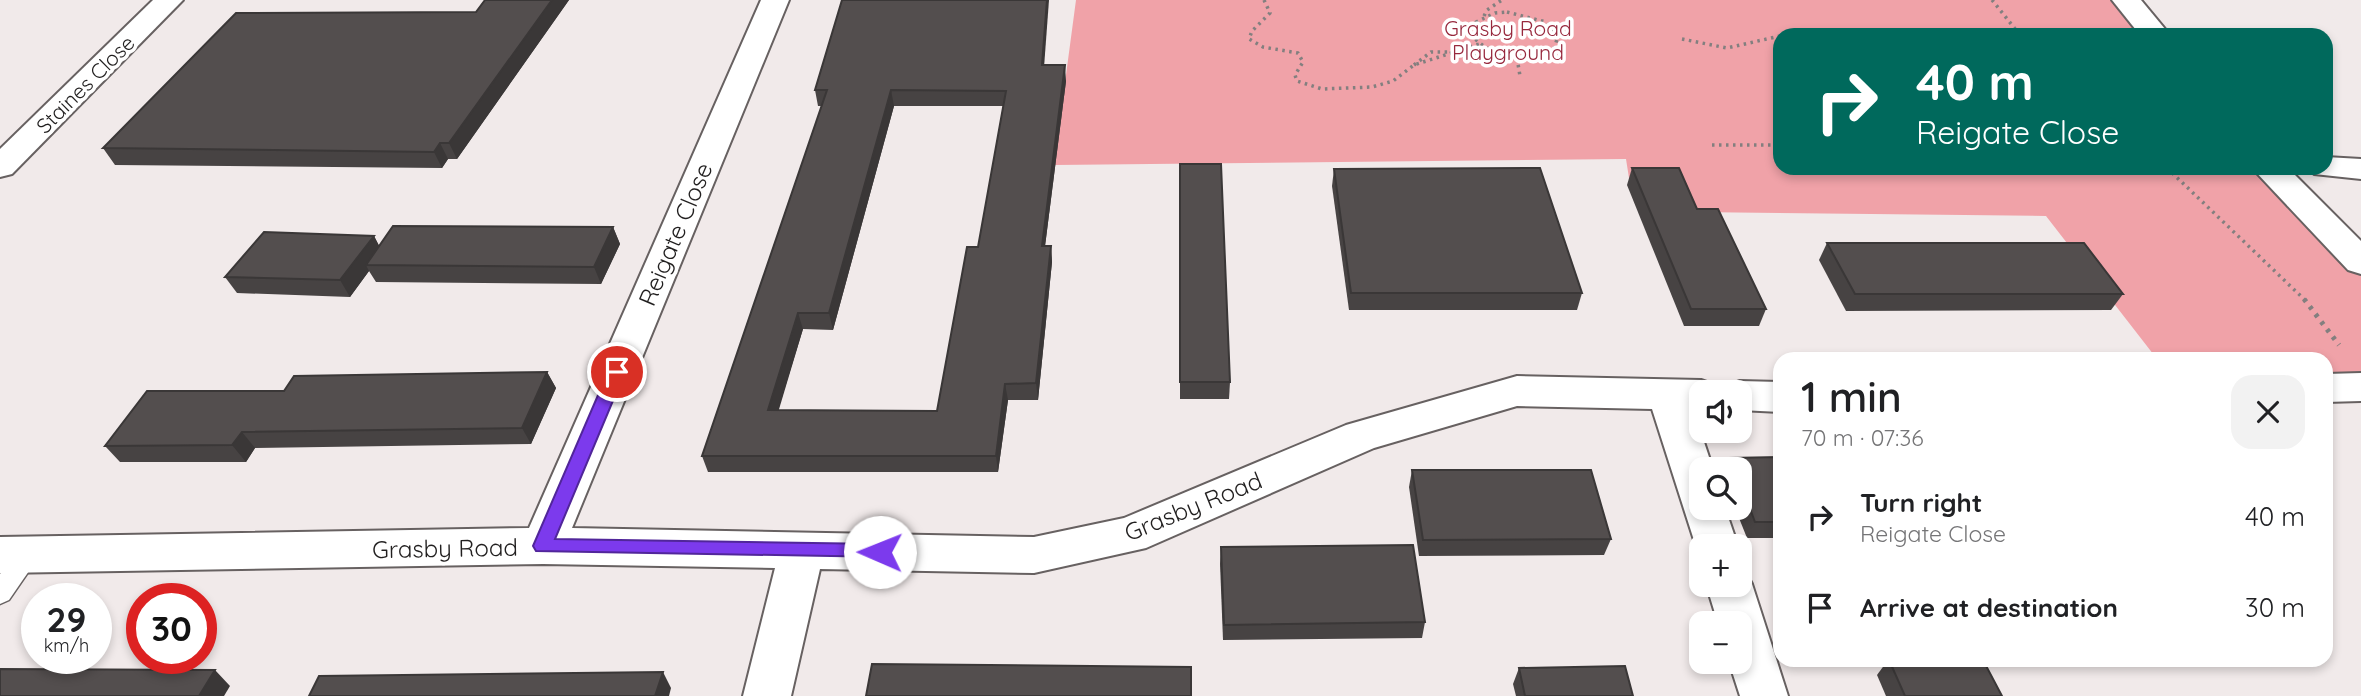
<!DOCTYPE html>
<meta charset="utf-8">
<style>
:root{--surface:#fff;--page:#f2f2f2;--text:#202124;--muted:#757577}
body{margin:0;font-family:Quicksand,sans-serif;background:var(--page);color:var(--text);height:100vh;display:flex;flex-direction:column;font-size:26px;white-space:nowrap}
*{box-sizing:border-box;margin:0}
p{font-size:23px;color:var(--muted)}
.icon{flex:none;width:38px;height:38px;fill:none;stroke:currentColor;stroke-width:2;stroke-linecap:round;stroke-linejoin:round}
.map{position:relative;flex:1;overflow:hidden}
.panel{position:absolute;left:1773px;top:352px;width:560px;height:315px;display:flex;flex-direction:column;background:var(--surface);border-radius:21px;box-shadow:0 4px 10px #0003}
.panel>*{flex:none}
.top-card{position:absolute;left:1773px;top:28px;width:560px;height:147px;border-radius:21px;box-shadow:0 4px 10px #0003;background:#00695c;color:#fff;overflow:hidden}
.fabs{position:absolute;left:1689px;top:380px;display:grid;gap:14px}
.fabs a{display:grid;place-items:center;width:63px;height:63px;border-radius:14px;background:var(--surface);box-shadow:0 4px 10px #0003;font-size:35px}
.speed{position:absolute;left:21px;top:583px;display:flex;gap:14px;font-size:35px;font-weight:700;text-align:center}
.speed>*{display:grid;place-content:center;width:91px;height:91px;border-radius:50%;background:var(--surface);box-shadow:0 4px 10px #0003;line-height:1}
.speed small{font-size:18px;font-weight:400}
.speed .limit{border:10px solid #d22;background:#fff;color:#111}
.pin{position:absolute;display:grid;place-items:center;width:60px;height:60px;color:#fff;margin:-30px;border:4px solid #fff;border-radius:50%;box-shadow:0 2px 7px #0007}
.me{position:absolute;width:77px;margin:-38px;rotate:271deg;stroke-linejoin:round;filter:drop-shadow(0 0 5px #0008)}
.turn{display:flex;align-items:center;gap:24px;height:147px;padding:0 28px;font-size:32px}
.turn .icon{width:91px;height:91px;stroke-width:2.5}
.turn b{display:block;font-size:49px;line-height:60px}
.round{display:grid;place-items:center;flex:none;width:74px;height:74px;border-radius:21px;background:var(--page)}
.summary{display:flex;align-items:center;justify-content:space-between;height:119px;padding:0 28px}
h1{font-size:42px;font-weight:600;line-height:52px}
ul{padding:0;list-style:none}
li{display:flex;align-items:center;gap:21px;height:91px;padding:0 28px}
li div{flex:1}
li b{display:block;font-size:26px}
li em{font-style:normal}
.map>svg:first-child{display:block}
</style>
<div class="map">
<svg width="2361" height="696" viewBox="0 0 2361 696">
<rect width="100%" height="100%" fill="#f1eaea"/>
<!-- green -->
<path fill="#f0a2a8" d="M1076,0H2128L2157,35H1780V168H2271L2361,271V392L2326,389V359H2157L2046,216L1693,212L1669,178H1629L1626,159L1054,165Z"/>
<g fill="none" stroke-linecap="round" stroke-linejoin="round">
<!-- service casing -->
<g stroke="#676161" stroke-width="3">
<path id="service" d="M28,545L37,548L40,555L9,600L0,604V574L19,548Z"/>
</g>
<!-- minor casing -->
<g stroke="#676161" stroke-width="4">
<g id="minor">
<path d="M153,0H183L12,174L0,177V149Z"/>
<path d="M761,0H789L572,528L1034,537L1124,518L1346,425L1517,376L1701,380L1715,385L1719,392H1701V410L1693,409L1713,469H1701V508H1725L1738,546H1701L1700,559L1652,409L1517,406L1374,448L1146,548L1034,573L820,569L791,696H743L775,568L543,564L0,573V537L529,528Z"/>
<path d="M2326,157L2361,159V179L2314,174L2310,168H2326Z"/>
<path d="M2361,373V401L2326,402V374Z"/>
<path d="M1740,381L1780,382V412L1740,410V392H1722L1726,386Z"/>
<path d="M1740,569L1745,571L1752,584L1788,696H1740L1729,662H1740V623H1718L1706,584H1740Z"/>
</g>
</g>
<!-- tertiary casing -->
<g stroke="#676161" stroke-width="4">
<g id="tertiary">
<path d="M2112,0H2141L2170,35H2140Z"/>
<path d="M2252,168H2288L2361,241V274L2348,270Z"/>
</g>
</g>
<!-- path-far1 -->
<g stroke="#837f7f" stroke-width="3.5" stroke-dasharray="2.5 4.5" stroke-linecap="butt">
<path d="M1264,0L1270,13L1252,31L1249,39L1263,47L1298,53L1303,62L1295,75L1297,81L1322,89L1372,87L1393,81L1414,65L1479,44"/>
<path d="M1992,0L2020,35"/>
<path d="M1507,12L1546,22L1558,36L1554,49C1525,62 1496,60 1473,37L1476,22L1495,13Z"/>
<path d="M1484,16L1487,10L1502,0"/>
<path d="M1682,39L1727,48L1780,36"/>
<path d="M1517,58L1520,76"/>
<path d="M1414,65L1431,52H1452"/>
<path d="M1712,145H1780"/>
<path d="M2167,168L2306,301"/>
</g>
<!-- path -->
<path stroke="#837f7f" stroke-width="5" stroke-dasharray="3.5 6" stroke-linecap="butt" d="M2304,299L2339,345"/>
<!-- service -->
<use href="#service" fill="#fff" fill-rule="evenodd"/>
<!-- minor -->
<use href="#minor" fill="#fff" fill-rule="evenodd"/>
<!-- tertiary -->
<use href="#tertiary" fill="#fff" fill-rule="evenodd"/>
</g>
<!-- wall -->
<g fill="#474343" fill-rule="evenodd">
<path d="M485,0H569L457,159H448L442,168L115,165L103,148L476,12Z"/>
<path d="M1044,65L1066,81L1045,246H1051L1052,262L1038,400H1008L998,472H708L702,456L822,106H818L815,90ZM894,106H1003L978,247L937,411L778,410L803,329L833,330Z"/>
<path d="M1180,164L1230,382L1229,399H1180Z"/>
<path d="M1632,168L1697,209L1766,309L1759,326H1684L1627,185Z"/>
<path d="M1334,169L1582,293L1577,310H1349L1332,186Z"/>
<path d="M613,227L620,244L601,284L376,282L369,271L350,297L237,293L225,277L374,236L379,246Z"/>
<path d="M1827,243L2123,294L2111,310L1846,311L1819,260Z"/>
<path d="M547,372L556,388L531,444L255,448L246,462H120L105,446L284,391Z"/>
<path d="M1780,457V538H1747L1735,508H1740V469H1724L1730,458Z"/>
<path d="M1412,470L1611,539L1604,555L1419,556L1409,487Z"/>
<path d="M1221,547L1425,622L1422,638L1223,640L1220,564Z"/>
<path d="M1888,660H1983L2002,696H1886L1877,675Z"/>
<path d="M1519,668L1633,696H1516L1513,684Z"/>
</g>
<!-- shaded-wall -->
<g fill="#3a3737">
<path d="M552,0H569L457,159L449,143Z"/>
<path d="M1047,0H1049L1043,81L1042,65Z"/>
<path d="M1065,65L1066,81L1043,262L1042,246Z"/>
<path d="M891,90L894,106L833,330L829,313Z"/>
<path d="M440,143L448,159L442,168L434,152Z"/>
<path d="M613,227L620,244L601,284L594,267Z"/>
<path d="M374,236L383,253L366,265L369,271L350,297L340,280Z"/>
<path d="M1051,246L1052,262L1038,400L1036,383Z"/>
<path d="M798,313L803,329L774,426L768,410Z"/>
<path d="M547,372L556,388L531,444L522,428Z"/>
<path d="M1005,384L1008,400L998,472L996,456Z"/>
<path d="M242,432L255,448L246,462L232,445Z"/>
<path d="M215,670L230,686L224,696H199Z"/>
<path d="M663,672L671,688L669,696H655Z"/>
</g>
<!-- building -->
<g fill="#534e4e" stroke="#3a3737" stroke-width="2" fill-rule="evenodd">
<path d="M485,0H552L449,143H440L434,152L103,148L236,13L476,12Z"/>
<path d="M842,0H1047L1042,65H1065L1042,246H1051L1036,383L1005,384L996,456H702L827,90H815ZM891,90L1006,91L978,247H967L937,411L768,410L798,313H829Z"/>
<path d="M1180,164H1221L1230,382H1180Z"/>
<path d="M1540,168L1582,293H1351L1334,169Z"/>
<path d="M1632,168H1679L1697,209H1718L1766,309H1691Z"/>
<path d="M393,226L613,227L594,267L366,265Z"/>
<path d="M264,232L374,236L340,280L225,277Z"/>
<path d="M1827,243H2084L2123,294H1855Z"/>
<path d="M547,372L522,428L242,432L232,445L105,446L147,391H284L294,376Z"/>
<path d="M1780,457V522H1755L1740,482V469H1734L1730,458Z"/>
<path d="M1412,470H1591L1611,539L1423,540Z"/>
<path d="M1413,545L1425,622L1224,625L1221,547Z"/>
<path d="M1889,660H1983L2002,696H1905Z"/>
<path d="M872,664L1191,667V696H866Z"/>
<path d="M1625,666L1633,696H1525L1519,668Z"/>
<path d="M0,669L215,670L199,696H0Z"/>
<path d="M663,672L655,696H309L319,676Z"/>
</g>
<!-- route -->
<path fill="#7c3aed" stroke="#51269a" stroke-width="2" d="M617,366L625,372L555,539L880,544L889,552L886,557L536,551L533,546L608,372Z"/>
<g text-anchor="middle" dominant-baseline="central" stroke-width="7" stroke-linejoin="round" paint-order="stroke">
<!-- far-park labels -->
<g font-size="21" fill="#97283d" stroke="#fff">
<text x="1508" y="28">Grasby Road<tspan x="1508" dy="24">Playground</tspan></text>
</g>
<!-- far-street labels -->
<g font-size="21" fill="#211f1f" stroke="#fff">
<text transform="translate(85 84) rotate(-45)">Staines Close</text>
</g>
<!-- street labels -->
<g font-size="24" fill="#211f1f" stroke="#fff">
<text transform="translate(675 234) rotate(-67)">Reigate Close</text>
<text transform="translate(1193 506) rotate(-22)">Grasby Road</text>
<text transform="translate(445 548) rotate(-1)">Grasby Road</text>
</g>
</g>
</svg>
<div class="fabs">
<a><svg class="icon" aria-label="sound" viewBox="0 0 24 24"><path d="M4 9h4l5-4v14l-5-4H4zM17 9q2 3 0 6"/></svg></a>
<a><svg class="icon" aria-label="search" viewBox="0 0 24 24"><circle cx="10" cy="10" r="6"/><path d="M15 15l6 6"/></svg></a>
<a>+</a>
<a>−</a>
</div>
<div class="speed"><div>29<small>km/h</small></div><div class="limit">30</div></div>
<div class="pin" style="left:617px;top:372px;background:#d93025"><svg class="icon" aria-label="arrive" viewBox="0 0 24 24"><path d="M6 21V4h12l-3 4 3 4H6"/></svg></div>
<svg class="me" style="left:880px;top:552px" viewBox="-20 -20 40 40"><circle r="19" fill="#fff"/><path d="M0-13L10 11 0 6-10 11z" fill="#7c3aed"/></svg>
<div class="top-card">
<div class="turn"><svg class="icon" aria-label="right" viewBox="0 0 24 24"><path d="M7 20v-9h11M14 6l5 5-5 5"/></svg><div><b>40 m</b>Reigate Close</div></div>
</div>
<section class="panel">
<div class="summary"><div><h1>1 min</h1><p>70 m · 07:36</p></div><a class="round"><svg class="icon" aria-label="close" viewBox="0 0 24 24"><path d="M6 6l12 12M18 6L6 18"/></svg></a></div>
<ul>
<li><svg class="icon" aria-label="right" viewBox="0 0 24 24"><path d="M7 20v-9h11M14 6l5 5-5 5"/></svg><div><b>Turn right</b><p>Reigate Close</p></div><em>40 m</em></li>
<li><svg class="icon" aria-label="arrive" viewBox="0 0 24 24"><path d="M6 21V4h12l-3 4 3 4H6"/></svg><div><b>Arrive at destination</b></div><em>30 m</em></li>
</ul>
</section>
</div>
